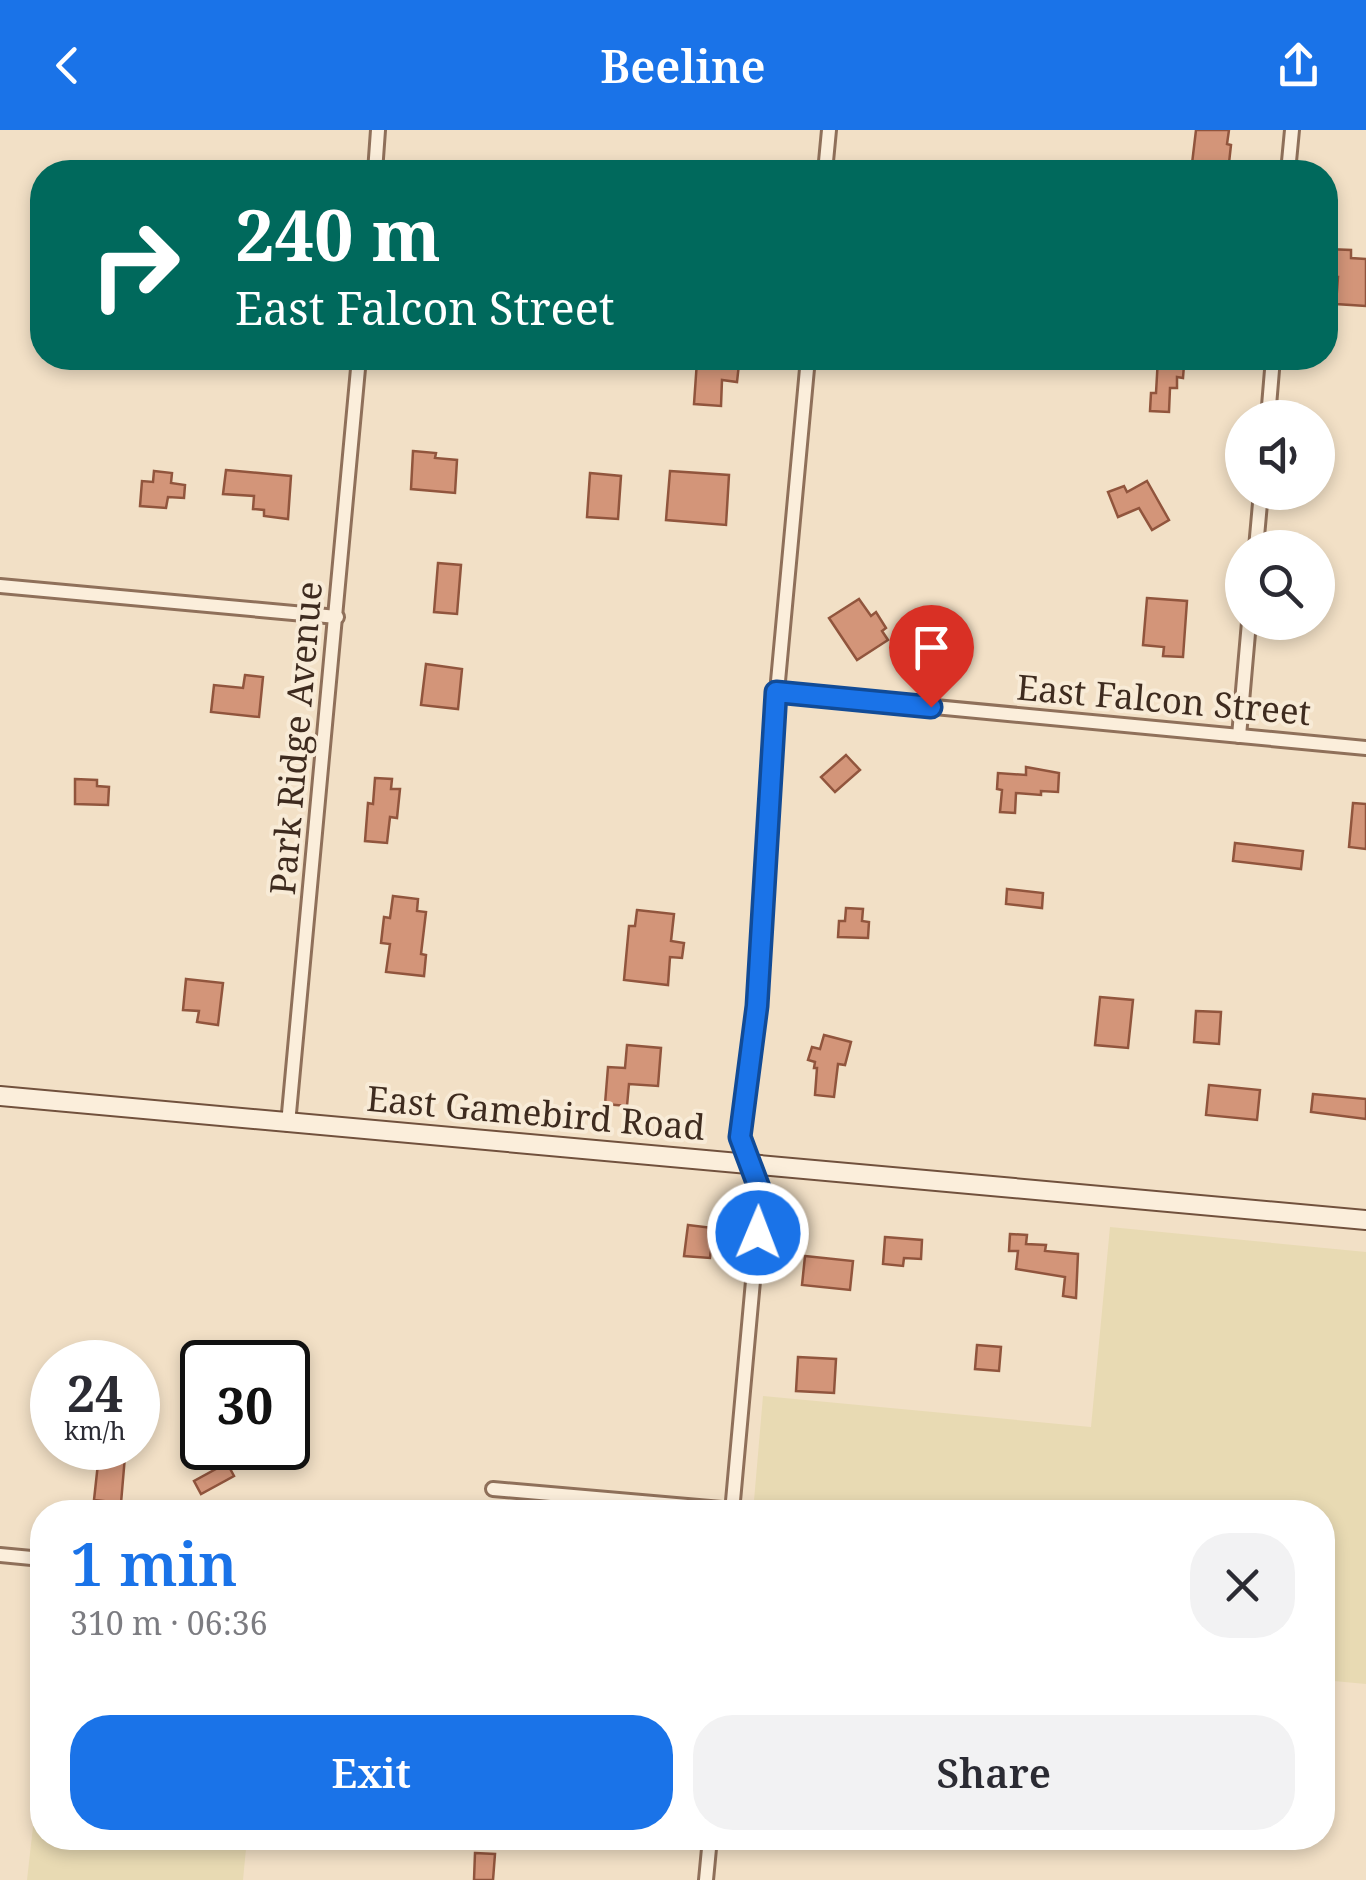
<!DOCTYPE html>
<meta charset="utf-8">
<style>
:root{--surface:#fff;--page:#f2f2f3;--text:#2b2b33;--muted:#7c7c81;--accent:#1a73e8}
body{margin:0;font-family:"Noto Serif",serif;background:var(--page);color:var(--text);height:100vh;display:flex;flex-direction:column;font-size:38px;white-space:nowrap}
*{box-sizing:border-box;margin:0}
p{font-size:32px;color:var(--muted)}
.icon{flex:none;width:55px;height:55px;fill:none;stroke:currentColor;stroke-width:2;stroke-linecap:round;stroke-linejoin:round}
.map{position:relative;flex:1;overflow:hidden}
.panel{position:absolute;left:30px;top:1370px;width:1305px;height:350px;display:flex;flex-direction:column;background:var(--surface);border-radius:40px;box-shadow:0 5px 15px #0003}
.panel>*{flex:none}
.top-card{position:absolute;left:30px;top:30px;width:1308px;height:210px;border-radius:40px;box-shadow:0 5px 15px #0003;background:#00695c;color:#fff;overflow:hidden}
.fabs{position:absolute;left:1225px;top:270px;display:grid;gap:20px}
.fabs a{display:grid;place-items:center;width:110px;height:110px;border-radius:50%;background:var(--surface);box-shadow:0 5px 15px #0003;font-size:50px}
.speed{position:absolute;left:30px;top:1210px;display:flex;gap:20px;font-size:50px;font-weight:700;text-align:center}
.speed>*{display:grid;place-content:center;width:130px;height:130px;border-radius:50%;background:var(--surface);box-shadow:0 5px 15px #0003;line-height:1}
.speed small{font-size:25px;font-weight:400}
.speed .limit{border:5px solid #111;border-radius:15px;background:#fff;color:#111}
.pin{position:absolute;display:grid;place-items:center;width:85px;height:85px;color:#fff;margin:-102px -42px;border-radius:50% 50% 50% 0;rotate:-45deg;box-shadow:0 0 10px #0007}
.pin .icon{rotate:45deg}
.me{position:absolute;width:110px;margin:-55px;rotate:1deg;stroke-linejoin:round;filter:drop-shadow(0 0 8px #0008)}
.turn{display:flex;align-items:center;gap:35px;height:210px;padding:0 40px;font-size:45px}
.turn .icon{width:130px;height:130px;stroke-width:2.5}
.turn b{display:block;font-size:70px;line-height:85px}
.round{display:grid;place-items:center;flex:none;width:105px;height:105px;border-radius:40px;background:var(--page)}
.summary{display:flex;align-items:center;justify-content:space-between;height:170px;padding:0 40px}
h1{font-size:60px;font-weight:600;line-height:75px;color:var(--accent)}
.primary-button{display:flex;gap:20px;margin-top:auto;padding:20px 40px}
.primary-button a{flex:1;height:115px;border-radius:40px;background:var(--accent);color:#fff;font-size:40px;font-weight:600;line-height:115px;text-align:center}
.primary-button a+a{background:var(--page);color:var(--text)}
header{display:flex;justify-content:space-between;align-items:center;height:130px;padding:0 40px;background:var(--accent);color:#fff;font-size:45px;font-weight:600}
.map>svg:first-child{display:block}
</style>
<header><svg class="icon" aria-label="back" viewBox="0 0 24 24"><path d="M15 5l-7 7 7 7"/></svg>Beeline<svg class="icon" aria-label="share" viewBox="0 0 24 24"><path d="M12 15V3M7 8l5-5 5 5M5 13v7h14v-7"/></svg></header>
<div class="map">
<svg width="1366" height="1750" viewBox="0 0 1366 1750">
<rect width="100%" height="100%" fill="#f2e0c6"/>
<!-- farmland -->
<g fill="#e8dab3">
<path d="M1110,1097L1366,1122V1554L1323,1550L1322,1382H753L763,1266L1091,1297Z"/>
<path d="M36,1670H42V1708H247L243,1750H27Z"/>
</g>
<!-- building -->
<g fill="#d39579" stroke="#91553d" stroke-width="2.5">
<path d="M1196,0H1229L1227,14L1231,15L1228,42H1191Z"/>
<path d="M1327,119L1351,120V128L1366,129V176L1336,174L1338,147H1326Z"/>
<path d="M1158,228H1177V235H1184L1183,248L1177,247V258H1170L1169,282L1150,281L1151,263H1156Z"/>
<path d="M697,231L739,234L737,252L722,250L721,276L694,274Z"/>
<path d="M413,321L436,323L435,328L457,330L455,363L411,359Z"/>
<path d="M226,340L291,346L288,389L264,386V380L253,379L254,366L223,364Z"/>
<path d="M154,341L172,343L171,353L185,355L184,368L168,367L166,378L140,376L142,351L153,352Z"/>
<path d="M670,341L729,345L726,395L666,390Z"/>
<path d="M590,343L621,346L618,389L587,387Z"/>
<path d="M1147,351L1169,390L1152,400L1139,378L1118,387L1108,362L1124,356L1127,362Z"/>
<path d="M438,433L461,435L457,484L434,482Z"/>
<path d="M1147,468L1187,471L1183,527L1163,526L1164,517L1143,515Z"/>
<path d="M859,469L871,486L876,482L886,498L882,501L888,510L857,530L829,488Z"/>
<path d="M426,534L462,539L458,579L421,575Z"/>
<path d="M245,545L263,547L259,587L211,582L214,555L243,558Z"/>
<path d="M846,625L860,640L835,662L821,647Z"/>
<path d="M1026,637L1059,643L1058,662L1041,661V665L1016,663L1015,683L1000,682L1002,660L997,659L998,643L1026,645Z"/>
<path d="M375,648L392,649L391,659H400L397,688L390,687L387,713L365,711L368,673L373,674Z"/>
<path d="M75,649L97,650V656L109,657L108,675L75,674Z"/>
<path d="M1353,673L1366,674V719L1349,717Z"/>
<path d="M1235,713L1303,721L1301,739L1233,731Z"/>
<path d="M1007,759L1043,763L1042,778L1006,774Z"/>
<path d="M393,766L418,769L417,781L426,782L421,824L426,825L424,846L386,842L390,814L381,813L384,787L390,788Z"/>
<path d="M846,778L863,779L862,791L869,792L868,808L838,807L839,791H845Z"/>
<path d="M637,780L674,784L671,811L684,813L682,828L670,827L668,855L624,850L629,796H635Z"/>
<path d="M186,849L223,853L218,895L197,892L199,881L183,880Z"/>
<path d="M1100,867L1133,870L1128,918L1095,915Z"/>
<path d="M1196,881L1221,882L1219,914L1194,912Z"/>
<path d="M824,905L851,912L845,935L838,934L834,967L815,965L817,938H814L815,932L808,930L812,917L820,919Z"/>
<path d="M627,915L661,918L658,956L629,954L627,976L605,974L608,937L625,938Z"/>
<path d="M1209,955L1260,960L1257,990L1206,985Z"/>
<path d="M1313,964L1366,969V989L1311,982Z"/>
<path d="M688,1095L713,1098L710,1128L684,1126Z"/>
<path d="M1010,1104L1027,1105L1026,1114L1046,1115L1045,1121L1078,1124L1076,1168L1063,1166L1065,1147L1016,1139L1018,1121H1009Z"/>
<path d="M885,1107L922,1110L921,1129L904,1128L903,1136L883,1134Z"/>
<path d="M805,1126L853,1131L850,1160L802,1155Z"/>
<path d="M977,1215L1001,1217L999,1241L975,1239Z"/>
<path d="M798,1227L836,1229L834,1263L796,1261Z"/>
<path d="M99,1324L125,1326L121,1373L94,1370Z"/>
<path d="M227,1333L234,1346L201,1364L194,1351Z"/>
<path d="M475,1723L495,1724L493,1750H474Z"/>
</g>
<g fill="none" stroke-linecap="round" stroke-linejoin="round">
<!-- street casing -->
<g stroke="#8f705a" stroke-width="18">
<g id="street">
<path d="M375,42L378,0"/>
<path d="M825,42L829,0"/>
<path d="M1288,42L1292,0"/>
<path d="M1268,288L1273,228"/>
<path d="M1256,418L1261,362"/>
<path d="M0,456L337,487"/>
<path d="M777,562L1366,618"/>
<path d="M1239,606L1249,492"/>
<path d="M288,994L359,228"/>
<path d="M493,1359L733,1380"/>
<path d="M732,1382L761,1063L752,1033L740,1007L757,876L777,562L808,228"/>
<path d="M0,1425L42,1429"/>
<path d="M706,1750L710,1708"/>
</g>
</g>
<!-- secondary casing -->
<g stroke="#71513d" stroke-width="22">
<path id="secondary" d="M0,966L1366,1090"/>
</g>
<!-- street -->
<use href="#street" stroke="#fbeedb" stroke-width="12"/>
<!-- secondary -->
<use href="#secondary" stroke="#fbeedb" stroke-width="18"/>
</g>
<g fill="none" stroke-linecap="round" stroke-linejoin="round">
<!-- route casing -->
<g stroke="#114b97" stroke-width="25">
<path id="route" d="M758,1103L761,1063L740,1007L757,876L776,562L931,577"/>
</g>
<!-- route -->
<use href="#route" stroke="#1a73e8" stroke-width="18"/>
</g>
<g text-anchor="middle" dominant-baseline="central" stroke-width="8" stroke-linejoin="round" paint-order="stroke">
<!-- street labels -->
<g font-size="35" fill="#3e2b1f" stroke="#f8ebd7">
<text transform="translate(1164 569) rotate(5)">East Falcon Street</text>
<text transform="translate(295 608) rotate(-85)">Park Ridge Avenue</text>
<text transform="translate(536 982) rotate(5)">East Gamebird Road</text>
</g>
</g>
</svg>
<div class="fabs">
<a><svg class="icon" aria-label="sound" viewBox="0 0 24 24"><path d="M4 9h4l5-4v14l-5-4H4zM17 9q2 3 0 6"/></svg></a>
<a><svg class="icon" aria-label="search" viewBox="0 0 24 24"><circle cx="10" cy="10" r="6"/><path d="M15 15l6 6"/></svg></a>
</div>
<div class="speed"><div>24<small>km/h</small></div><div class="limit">30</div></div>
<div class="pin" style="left:931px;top:577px;background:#d93025"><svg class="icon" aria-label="arrive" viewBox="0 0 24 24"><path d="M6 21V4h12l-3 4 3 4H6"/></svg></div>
<svg class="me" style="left:758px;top:1103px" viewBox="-20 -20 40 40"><circle r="17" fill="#1a73e8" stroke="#fff" stroke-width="3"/><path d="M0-11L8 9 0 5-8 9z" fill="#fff"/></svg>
<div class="top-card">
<div class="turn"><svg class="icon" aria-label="right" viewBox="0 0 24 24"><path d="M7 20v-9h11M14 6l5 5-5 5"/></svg><div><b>240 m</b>East Falcon Street</div></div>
</div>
<section class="panel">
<div class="summary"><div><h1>1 min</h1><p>310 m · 06:36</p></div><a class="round"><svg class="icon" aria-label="close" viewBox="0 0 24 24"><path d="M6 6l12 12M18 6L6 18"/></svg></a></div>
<div class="primary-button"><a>Exit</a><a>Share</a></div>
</section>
</div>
